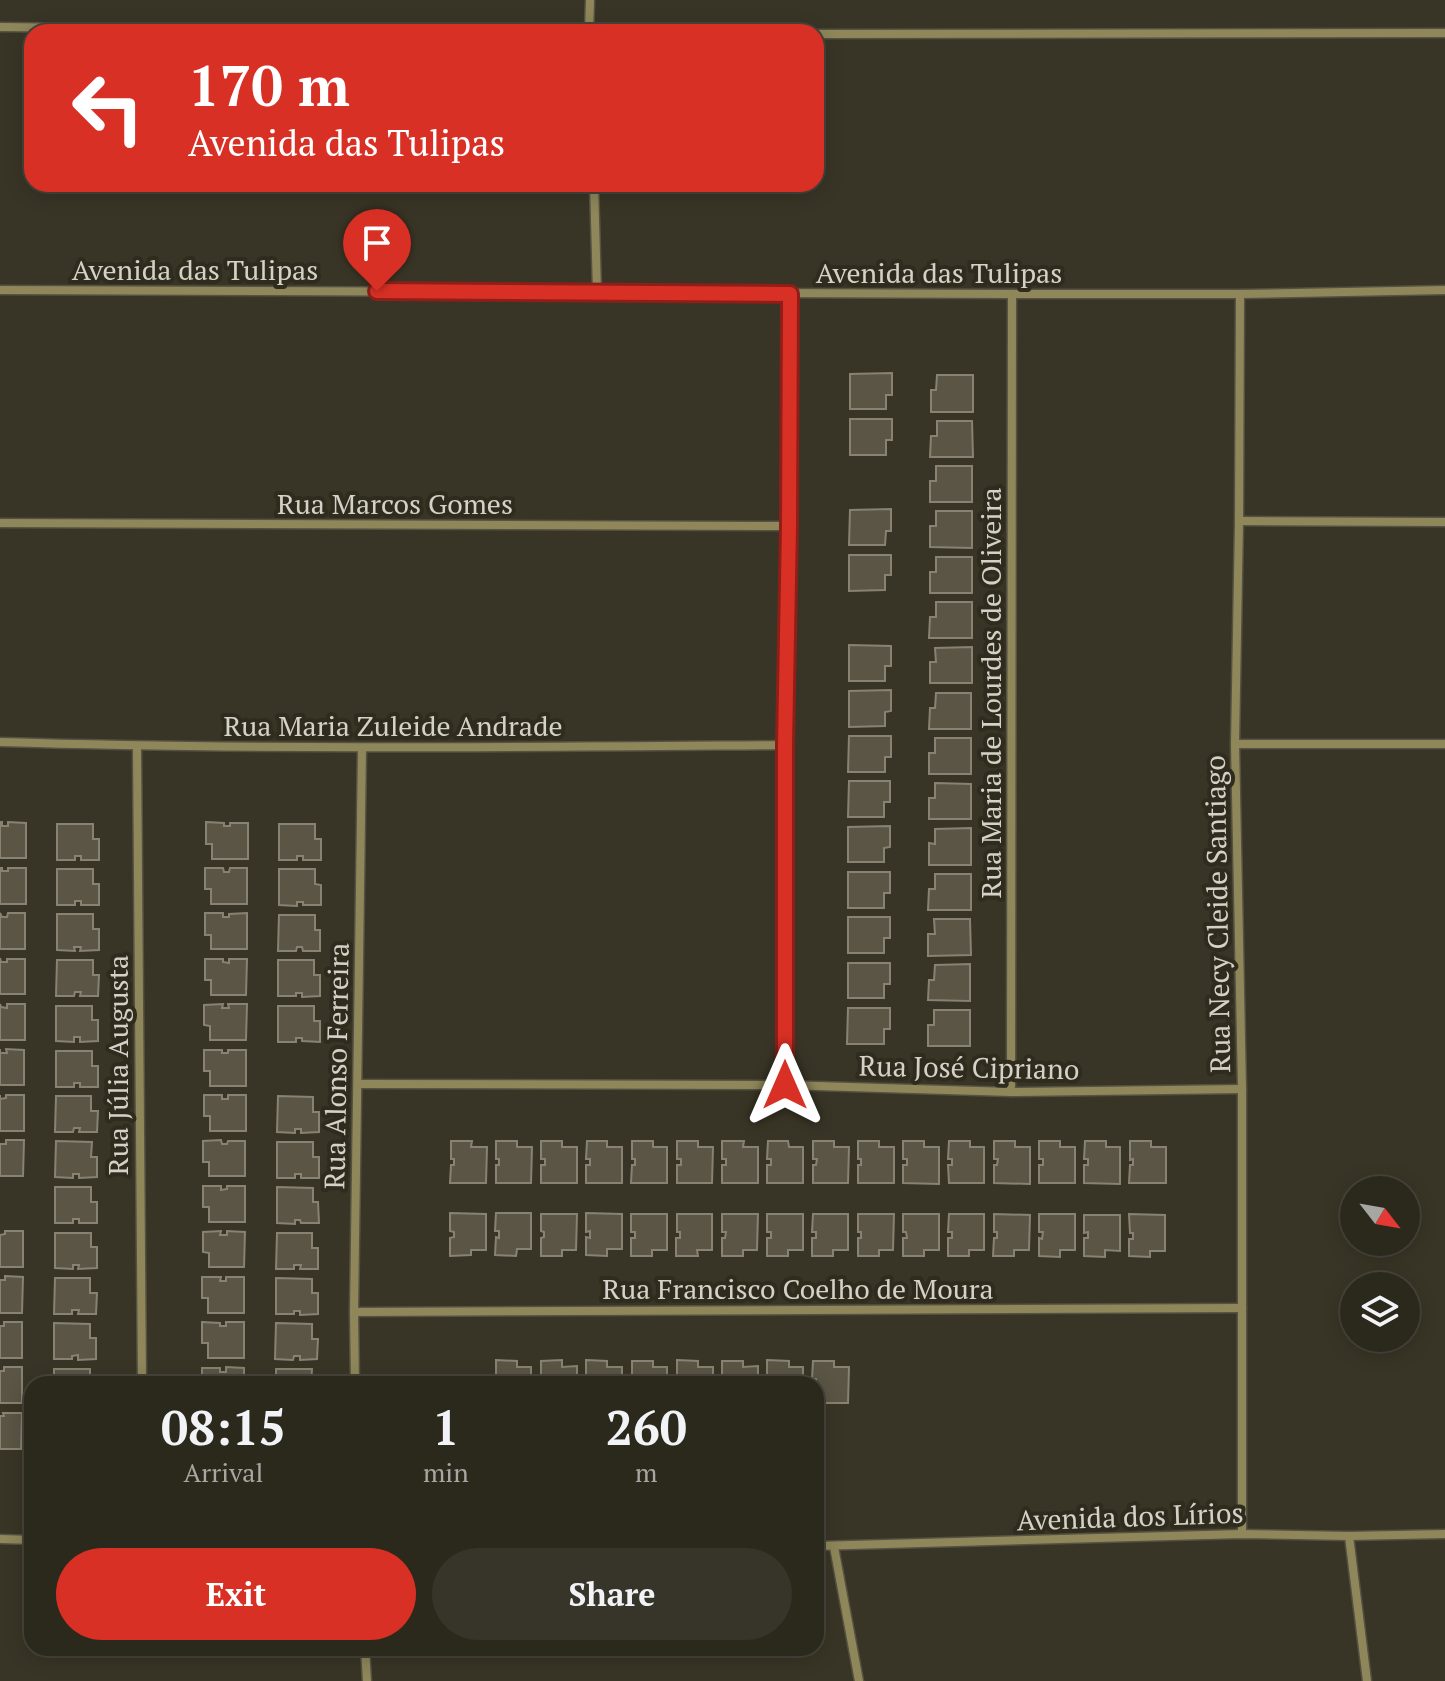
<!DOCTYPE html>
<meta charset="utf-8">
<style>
:root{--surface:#2b281c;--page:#373429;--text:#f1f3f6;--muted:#a6a6a3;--line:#47443b;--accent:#d93025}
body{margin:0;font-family:"PT Serif",serif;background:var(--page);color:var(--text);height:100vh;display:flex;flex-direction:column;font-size:30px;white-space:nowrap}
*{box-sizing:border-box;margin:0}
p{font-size:26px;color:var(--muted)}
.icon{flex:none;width:44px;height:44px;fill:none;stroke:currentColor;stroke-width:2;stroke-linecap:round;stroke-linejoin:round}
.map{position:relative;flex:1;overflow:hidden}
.sheet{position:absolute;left:24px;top:1376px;width:800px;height:280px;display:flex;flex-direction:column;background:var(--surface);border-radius:24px;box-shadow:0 4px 20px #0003,0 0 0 2px var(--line)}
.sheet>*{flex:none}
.guide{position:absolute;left:24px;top:24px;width:800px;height:168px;border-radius:24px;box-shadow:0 4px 20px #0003,0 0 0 2px var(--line);background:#d93025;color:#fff;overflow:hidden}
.needle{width:52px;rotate:121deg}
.buttons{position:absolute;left:1340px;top:1176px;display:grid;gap:16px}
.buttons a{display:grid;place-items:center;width:80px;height:80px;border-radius:50%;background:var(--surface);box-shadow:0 4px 20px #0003,0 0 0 2px var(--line);font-size:40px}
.pin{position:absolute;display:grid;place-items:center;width:68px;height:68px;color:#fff;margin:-82px -34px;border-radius:50% 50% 50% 0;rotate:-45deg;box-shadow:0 0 8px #0007}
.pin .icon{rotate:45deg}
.me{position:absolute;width:88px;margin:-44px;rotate:0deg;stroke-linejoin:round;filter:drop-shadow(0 0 6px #0008)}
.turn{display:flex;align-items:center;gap:28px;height:168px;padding:0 32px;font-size:36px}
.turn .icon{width:104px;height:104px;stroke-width:2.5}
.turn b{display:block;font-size:56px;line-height:68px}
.eta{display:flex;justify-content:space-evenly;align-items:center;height:136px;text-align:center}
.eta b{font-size:48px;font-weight:700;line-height:56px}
.cta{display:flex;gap:16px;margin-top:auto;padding:16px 32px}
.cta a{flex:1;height:92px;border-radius:48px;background:var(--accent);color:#fff;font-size:32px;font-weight:700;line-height:92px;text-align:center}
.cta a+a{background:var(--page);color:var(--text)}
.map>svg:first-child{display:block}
</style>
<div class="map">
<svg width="1445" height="1681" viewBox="0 0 1445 1681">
<rect width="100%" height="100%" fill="#393526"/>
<!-- building -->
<g fill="#5a5545" stroke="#878271" stroke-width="2">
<path d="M892,373V395H886V409H850V374Z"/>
<path d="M937,375H973V412H931V390H936Z"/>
<path d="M850,419H892V440H886V455H850Z"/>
<path d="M937,421H972L973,457H930L931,436H937Z"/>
<path d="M936,466H972V502H930V481H936Z"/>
<path d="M891,509V531H886L885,545H849L850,510Z"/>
<path d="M936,511H972V548L930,547V526H936Z"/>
<path d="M849,555H891V575H885V590L849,591Z"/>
<path d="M936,557H972V593H930V572H936Z"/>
<path d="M936,602H972V638H929L930,617H936Z"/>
<path d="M849,645L891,646V666H885V681H849Z"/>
<path d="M972,647V683H930V662H936L935,648Z"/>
<path d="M891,690V711L885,712V726L849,727V691Z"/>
<path d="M936,693H971V729H929L930,708H935Z"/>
<path d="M849,736H891V757H885V772H848Z"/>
<path d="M935,738H971V774H929V753H935Z"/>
<path d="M849,781H890V802H884V817H848Z"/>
<path d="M935,783L971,784V819H929V798H935Z"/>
<path d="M0,822H2V826H8V822L26,823V858H0Z"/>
<path d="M206,822L224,823V826H230V823H248V859H212V844H206Z"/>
<path d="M57,824H93V839H99V860H81V856H75V860H57Z"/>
<path d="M279,824H315V839H321V860H303V856H297V860H279Z"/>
<path d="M890,826V847L884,848V862H848V827Z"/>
<path d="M971,828V865H929V843L935,844V829Z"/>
<path d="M0,868H2V871H8V868H26V904H0Z"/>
<path d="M205,868H223L224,872H229L230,868H247V904H211V889H205Z"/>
<path d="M57,869H93V884H99V905H81V901H75V905H57Z"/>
<path d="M279,869H315V884L321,885V905H303V902H297V906L279,905Z"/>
<path d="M848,872H890V893H884V908H848Z"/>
<path d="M935,874H971V910H928L929,889H935Z"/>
<path d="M0,913L2,917H7L8,913H25V949H0Z"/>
<path d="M205,913H223V917H229V914L247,913V949H211V935H205Z"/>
<path d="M57,914H93V929H99V950L80,951L81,947H74L75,951L57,950Z"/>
<path d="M279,915H315V930H320V951H303L302,947H297L296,951H278Z"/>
<path d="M848,917H890V938H884V953H848Z"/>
<path d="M934,919H970L971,955L928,956V934H935Z"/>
<path d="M0,958L1,962H7V959H25V994H0Z"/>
<path d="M205,959H223V962L229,963V959H247L246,995H211V980H205Z"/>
<path d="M57,960H93V975H99L98,996H80L81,992H75L74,996H56Z"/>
<path d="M278,960H314V975H320V996L302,997V993H296V996H278Z"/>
<path d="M848,963H890V984H884V998H848Z"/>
<path d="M970,964V1001L928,1000L929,980H934L935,965Z"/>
<path d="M0,1004L1,1007L7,1008V1004H25V1040H0Z"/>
<path d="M223,1004L222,1008H229L228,1004H247L246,1040H210V1026L204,1025V1005Z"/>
<path d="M56,1006H92V1020H98V1041L80,1042V1037H74V1042L56,1041Z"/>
<path d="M278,1006H314V1021H320V1042L302,1041V1038H296V1042H278Z"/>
<path d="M848,1008H890V1029H884V1044H847Z"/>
<path d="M934,1010H970V1046H928V1025H934Z"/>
<path d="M0,1049V1053H7L6,1049L24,1050V1085H0Z"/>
<path d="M204,1050H222V1053H228V1050H246V1086H210V1071H204Z"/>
<path d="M56,1051H92V1066H98V1087H80V1083H74V1087H56Z"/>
<path d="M0,1095V1099L6,1098V1095H24V1131H0Z"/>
<path d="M204,1095H222V1099H228V1095H246V1131H210V1116H204Z"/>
<path d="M56,1096H91V1111H98L97,1132H79L80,1128H74L73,1132H55Z"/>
<path d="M278,1096L313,1097V1112H319V1132L301,1133V1129H295V1133L277,1132Z"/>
<path d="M6,1140H24L23,1176H0V1144H6Z"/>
<path d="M221,1140L222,1144H227L228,1141H245V1176H209V1162H203V1141Z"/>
<path d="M56,1141L92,1142L91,1157H97V1177L79,1178V1174H73V1178L55,1177Z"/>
<path d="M451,1141H472L471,1147H487L486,1183H450L451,1165H454V1159H451Z"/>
<path d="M496,1141H517V1147H532L531,1183H496V1165H499V1159H496Z"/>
<path d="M541,1141H562V1147H577V1183H541V1165H545V1159H541Z"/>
<path d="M587,1141H607V1147H622V1183H586V1165H590V1159H586Z"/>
<path d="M632,1141H653V1147H667V1183H631L632,1165H635V1159H632Z"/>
<path d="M677,1141H698V1147H713L712,1183H677V1165H681V1159H677Z"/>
<path d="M722,1141H744L743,1147H758V1183H722V1165H726V1159H722Z"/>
<path d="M768,1141H788L789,1147H803V1183H767V1165H771V1159H767Z"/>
<path d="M813,1141H834V1147H849L848,1183H813V1165H816L817,1159H813Z"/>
<path d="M858,1141H879V1147H894V1183H858V1165H861V1159H858Z"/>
<path d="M903,1141H924V1147H939V1184L903,1183V1165H907V1159H903Z"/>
<path d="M949,1141H970V1147H984V1183H949L948,1165H952V1159H948Z"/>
<path d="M994,1141H1015V1147H1030V1184L994,1183V1165H997L998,1159H994Z"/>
<path d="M1039,1141H1060V1147H1075V1183H1039V1165H1043V1159H1039Z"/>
<path d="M1085,1141H1106V1147H1120V1184L1084,1183V1165H1088V1159H1084Z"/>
<path d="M1130,1141H1151V1147H1166V1183H1129L1130,1165H1133V1159L1130,1160Z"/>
<path d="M277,1142H313V1157H319V1178H301V1174H295V1178H277Z"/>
<path d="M203,1186H221V1190L227,1189V1186H245V1222H209V1207H203Z"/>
<path d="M55,1187H91V1202H97V1223H79V1219H73V1223H55Z"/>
<path d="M277,1187L313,1188V1202H318L319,1223H301L300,1220H295V1224L277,1223Z"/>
<path d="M450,1213L486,1214V1250H471V1255L450,1256V1238L454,1237V1232L450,1231Z"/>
<path d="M496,1213H531V1249H517L516,1256L495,1255L496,1237L499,1238V1231H495Z"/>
<path d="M586,1213L622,1214V1249H607V1256L586,1255V1237L590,1238V1231L586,1232Z"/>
<path d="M541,1214H577L576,1250H562V1256H541V1238L544,1237V1232L541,1231Z"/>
<path d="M631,1214H667V1250H652V1256H631V1238H635V1232H631Z"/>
<path d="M677,1214H712V1250H697L698,1256H676V1238H680V1232H677Z"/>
<path d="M722,1214H758L757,1250H743V1256H722V1238H725L726,1232H722Z"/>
<path d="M767,1214H803V1250H788V1256H767V1238H771V1232H767Z"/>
<path d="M813,1214H848V1250H833V1256H812V1238H816V1232H812Z"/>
<path d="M858,1214H894L893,1250H879V1256H858V1238H861V1232H858Z"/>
<path d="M903,1214H939V1250H924V1256H903V1238H907L906,1232H903Z"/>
<path d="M949,1214H984V1250H969V1256H948V1238H952V1232H948Z"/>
<path d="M994,1214L1030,1215L1029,1250H1014V1256H993L994,1238H997V1232H994Z"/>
<path d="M1039,1214H1075V1250H1060V1257L1039,1256V1238L1042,1239L1043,1232H1039Z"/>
<path d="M1129,1214L1165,1215V1251H1150V1257L1129,1256V1239H1133V1233H1130Z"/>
<path d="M1084,1215H1120V1251L1105,1250V1257L1084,1256V1238H1088V1232L1084,1233Z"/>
<path d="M5,1231H23V1267H0V1235L5,1234Z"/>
<path d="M221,1231L220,1235H227V1231L245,1232L244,1267H209V1253L203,1252V1232Z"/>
<path d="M55,1233H91V1247H97V1268L78,1269L79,1265H73V1269L55,1268Z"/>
<path d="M277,1233H312V1248H318V1269H300L301,1265H294V1269H276Z"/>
<path d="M5,1276L23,1277L22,1313H0V1280H5Z"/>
<path d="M202,1277H221L220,1281H226V1277H244V1313H208V1298H202Z"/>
<path d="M55,1278H90V1293H97L96,1314H78L79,1310H72V1314H54Z"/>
<path d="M276,1278L312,1279V1293H318V1314L300,1315V1311H294V1314H276Z"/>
<path d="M4,1322H22V1358H0V1326H4Z"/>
<path d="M202,1322L220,1323V1326H226V1322H244V1358H208V1343H202Z"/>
<path d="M54,1323L90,1324V1338H96V1359L78,1360V1355L72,1356V1359H54Z"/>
<path d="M276,1323L312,1324V1339H318L317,1359L300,1360V1356H294L293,1360L275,1359Z"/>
<path d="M496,1360L517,1361V1367H531V1384H499V1379L496,1378Z"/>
<path d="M562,1360V1367L577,1366V1384H545V1379H541V1361Z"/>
<path d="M586,1360L607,1361V1367H622V1384H590V1379L586,1378Z"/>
<path d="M677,1360L698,1361V1367H713V1384H680V1379H677Z"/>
<path d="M767,1360L789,1361V1367H803V1384H771V1379H767Z"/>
<path d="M632,1361H653V1367H667V1384H635V1379H632Z"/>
<path d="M722,1361H743V1367L758,1366V1384H726V1379H722Z"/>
<path d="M813,1361H834V1367H849L848,1403H816V1379H812Z"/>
<path d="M4,1367H22V1403H0V1371H4Z"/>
<path d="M226,1367L244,1368V1384H202V1368H220V1372H226Z"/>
<path d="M54,1369H90V1384H96H54Z"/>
<path d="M276,1369H312L311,1384H317H276Z"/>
<path d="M3,1413H22L21,1449H0V1416H4Z"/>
</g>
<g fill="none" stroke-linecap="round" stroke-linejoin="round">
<!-- street casing -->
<g stroke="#555143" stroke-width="11">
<g id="street">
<path d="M0,27L420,32"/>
<path d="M589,32L590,0"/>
<path d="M816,34L1445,33"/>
<path d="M594,184L597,291"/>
<path d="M0,290L1012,294H1240L1445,290"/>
<path d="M1240,294L1239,521L1235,744L1242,1089V1534"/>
<path d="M1239,521L1445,522"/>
<path d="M0,523L789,526"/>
<path d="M0,742C262,750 523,747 785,745"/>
<path d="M1235,744H1445"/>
<path d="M137,747L142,1384"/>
<path d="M358,1084L785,1085L1011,1092L1242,1089"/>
<path d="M785,1085V745L789,526L790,294"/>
<path d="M1011,1092L1012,294"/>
<path d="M354,1312L1242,1308"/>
<path d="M355,1384L354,1312L362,748"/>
<path d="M1349,1536L1367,1681"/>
<path d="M0,1539L32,1540"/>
<path d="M816,1546L1242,1534L1349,1536L1445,1534"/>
<path d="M834,1547L859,1681"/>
<path d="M365,1648L367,1681"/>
</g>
</g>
<!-- street -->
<use href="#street" stroke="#8f875a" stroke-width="8"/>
</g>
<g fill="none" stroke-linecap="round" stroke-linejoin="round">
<!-- route casing -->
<g stroke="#8d1f18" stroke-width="20">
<path id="route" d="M377,291L790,294L789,526L785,745V1085"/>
</g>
<!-- route -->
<use href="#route" stroke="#d93025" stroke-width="14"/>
</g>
<g text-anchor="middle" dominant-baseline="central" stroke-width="8" stroke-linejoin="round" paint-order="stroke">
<!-- street labels -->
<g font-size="28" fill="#d4d1c8" stroke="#2f2b1d">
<text x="195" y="269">Avenida das Tulipas</text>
<text x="939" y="272">Avenida das Tulipas</text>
<text x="395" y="503">Rua Marcos Gomes</text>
<text transform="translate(990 693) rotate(-90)">Rua Maria de Lourdes de Oliveira</text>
<text x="393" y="725">Rua Maria Zuleide Andrade</text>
<text transform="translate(1217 914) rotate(-91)">Rua Necy Cleide Santiago</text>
<text transform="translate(117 1065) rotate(-90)">Rua Júlia Augusta</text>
<text transform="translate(336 1066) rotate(-89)">Rua Alonso Ferreira</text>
<text transform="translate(969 1067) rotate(1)">Rua José Cipriano</text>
<text x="798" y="1288">Rua Francisco Coelho de Moura</text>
<text transform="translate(1130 1516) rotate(-2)">Avenida dos Lírios</text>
</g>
</g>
</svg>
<div class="buttons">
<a><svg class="needle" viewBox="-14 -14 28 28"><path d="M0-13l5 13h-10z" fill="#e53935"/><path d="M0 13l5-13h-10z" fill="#a6a6a3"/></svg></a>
<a><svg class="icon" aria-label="layers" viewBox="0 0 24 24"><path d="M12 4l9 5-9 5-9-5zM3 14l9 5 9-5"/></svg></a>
</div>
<div class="pin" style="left:377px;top:291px;background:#d93025"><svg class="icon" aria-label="arrive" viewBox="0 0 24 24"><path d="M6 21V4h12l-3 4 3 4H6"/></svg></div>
<svg class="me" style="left:785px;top:1085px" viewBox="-20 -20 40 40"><path d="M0-17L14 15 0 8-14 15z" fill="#d93025" stroke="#fff" stroke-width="4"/></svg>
<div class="guide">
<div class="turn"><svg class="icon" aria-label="left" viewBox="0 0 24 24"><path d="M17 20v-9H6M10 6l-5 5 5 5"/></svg><div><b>170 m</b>Avenida das Tulipas</div></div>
</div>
<section class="sheet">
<div class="eta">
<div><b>08:15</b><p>Arrival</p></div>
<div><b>1</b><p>min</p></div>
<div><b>260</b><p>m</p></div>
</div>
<div class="cta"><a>Exit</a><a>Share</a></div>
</section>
</div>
